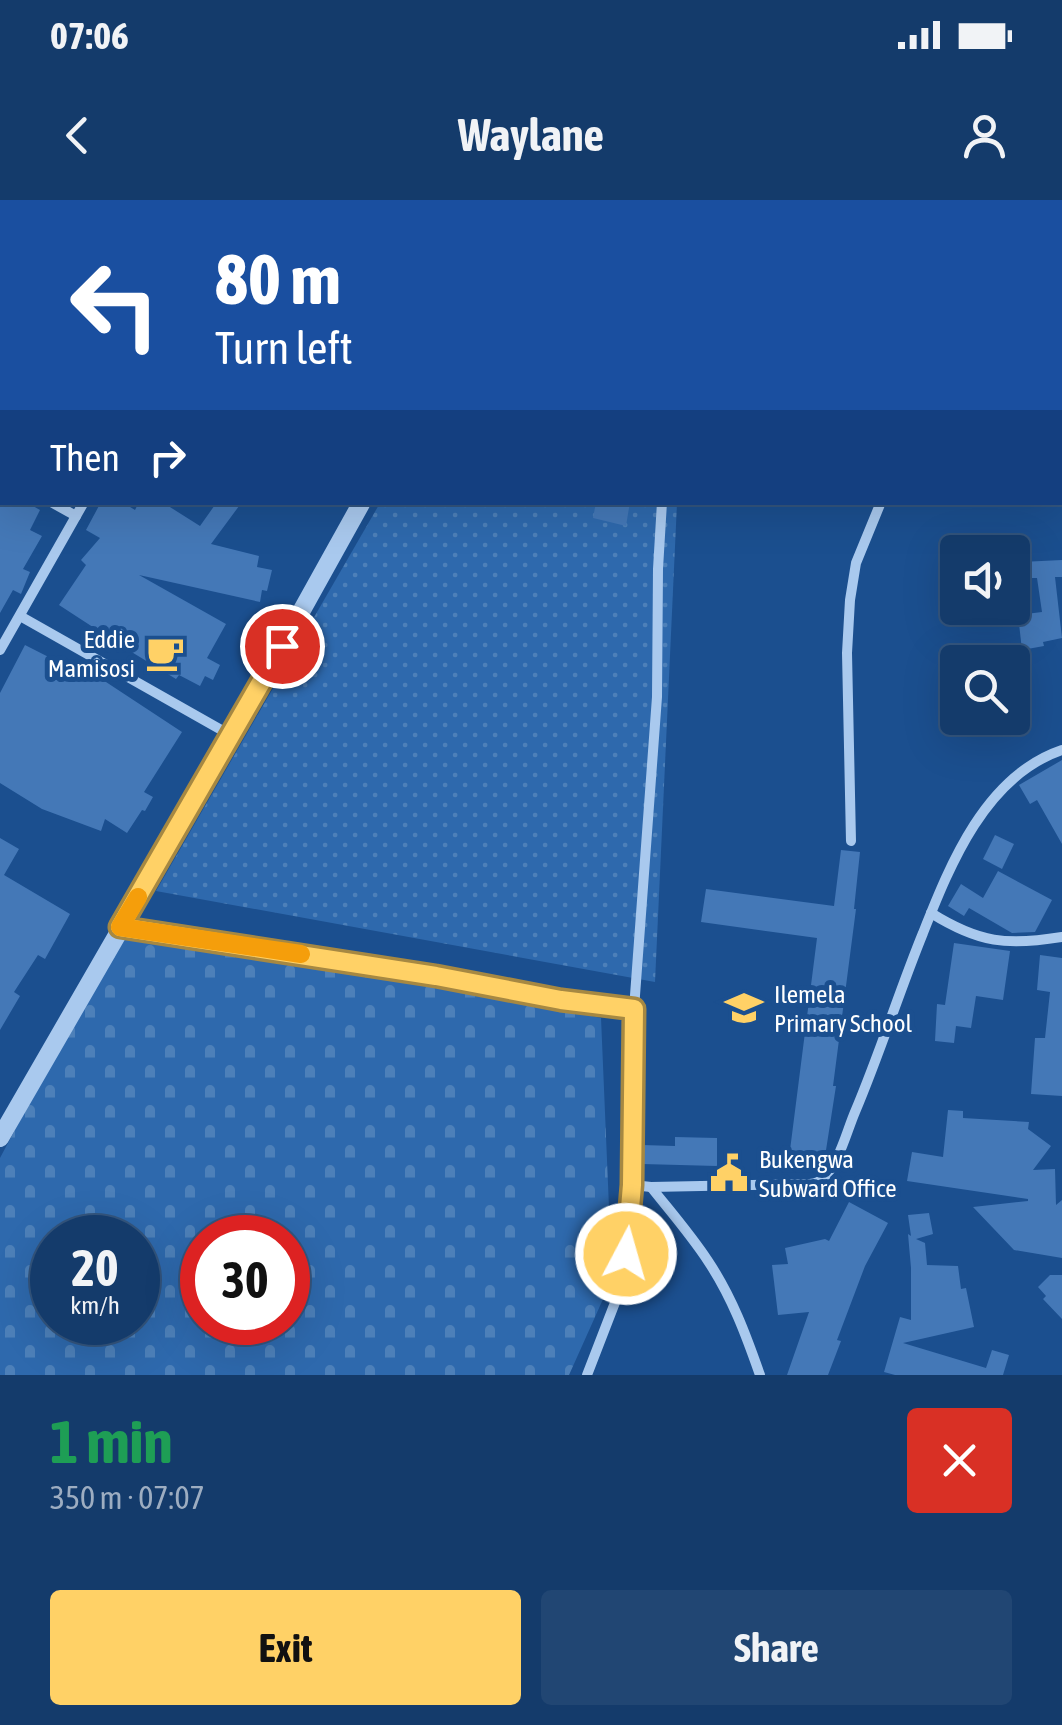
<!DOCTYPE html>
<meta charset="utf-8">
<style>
:root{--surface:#143b6b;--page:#214673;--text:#f1f3f6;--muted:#9dadc1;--line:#33557e;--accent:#ffd166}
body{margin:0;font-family:"Asap Condensed",sans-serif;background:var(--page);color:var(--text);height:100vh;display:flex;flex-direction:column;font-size:38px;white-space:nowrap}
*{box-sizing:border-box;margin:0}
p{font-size:32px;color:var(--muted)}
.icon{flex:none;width:55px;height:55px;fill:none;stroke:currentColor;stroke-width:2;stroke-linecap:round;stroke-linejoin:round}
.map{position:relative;height:1175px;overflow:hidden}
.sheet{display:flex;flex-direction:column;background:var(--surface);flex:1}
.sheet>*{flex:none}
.top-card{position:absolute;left:0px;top:0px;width:1062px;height:305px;box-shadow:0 10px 40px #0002,0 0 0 2px var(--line);background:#1a4fa0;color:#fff;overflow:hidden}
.controls{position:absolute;left:940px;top:335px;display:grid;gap:20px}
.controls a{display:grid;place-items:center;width:90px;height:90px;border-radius:10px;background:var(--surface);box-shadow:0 10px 40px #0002,0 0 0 2px var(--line);font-size:50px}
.speed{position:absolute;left:30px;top:1015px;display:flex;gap:20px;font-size:50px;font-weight:700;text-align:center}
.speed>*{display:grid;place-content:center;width:130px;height:130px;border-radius:50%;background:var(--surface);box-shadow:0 10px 40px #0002,0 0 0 2px var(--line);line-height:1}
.speed small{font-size:25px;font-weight:400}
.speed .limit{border:15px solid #d22;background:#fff;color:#111}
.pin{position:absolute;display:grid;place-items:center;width:85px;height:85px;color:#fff;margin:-42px;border:5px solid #fff;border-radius:50%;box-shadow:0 2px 10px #0007}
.me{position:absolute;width:110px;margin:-55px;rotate:6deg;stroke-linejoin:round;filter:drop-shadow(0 0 8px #0008)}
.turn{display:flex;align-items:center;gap:35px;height:210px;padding:0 50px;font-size:45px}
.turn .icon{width:130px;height:130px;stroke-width:2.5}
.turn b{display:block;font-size:70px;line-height:85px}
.then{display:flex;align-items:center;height:95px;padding:0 50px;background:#0003;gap:20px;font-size:38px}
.round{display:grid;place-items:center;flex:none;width:105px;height:105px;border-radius:10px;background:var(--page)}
.headline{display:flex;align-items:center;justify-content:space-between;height:170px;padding:0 50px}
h1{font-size:60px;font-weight:700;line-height:75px;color:#1e9e55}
.primary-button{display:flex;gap:20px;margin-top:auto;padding:20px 50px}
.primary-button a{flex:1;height:115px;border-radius:10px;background:var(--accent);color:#111;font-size:40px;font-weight:700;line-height:115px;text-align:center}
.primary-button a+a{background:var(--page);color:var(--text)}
.status{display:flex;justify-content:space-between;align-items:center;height:70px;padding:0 50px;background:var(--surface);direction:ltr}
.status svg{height:28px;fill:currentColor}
header{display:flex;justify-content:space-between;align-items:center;height:130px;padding:0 50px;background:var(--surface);font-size:45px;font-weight:700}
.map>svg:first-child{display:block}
</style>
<div class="status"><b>07:06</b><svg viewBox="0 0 49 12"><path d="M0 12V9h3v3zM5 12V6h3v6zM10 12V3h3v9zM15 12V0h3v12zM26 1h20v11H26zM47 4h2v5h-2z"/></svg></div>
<header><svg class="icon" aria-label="back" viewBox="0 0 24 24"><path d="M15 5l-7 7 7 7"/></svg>Waylane<svg class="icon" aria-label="person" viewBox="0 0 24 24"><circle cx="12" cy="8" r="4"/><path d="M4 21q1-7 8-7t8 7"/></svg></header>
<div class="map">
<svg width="1062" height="1175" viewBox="0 0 1062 1175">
<defs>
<pattern id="grass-dots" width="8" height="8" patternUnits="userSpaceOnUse" patternTransform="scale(2.5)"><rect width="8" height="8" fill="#2e69ad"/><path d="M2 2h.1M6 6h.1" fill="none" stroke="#4d80b9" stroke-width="1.8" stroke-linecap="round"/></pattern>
<pattern id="cemetery-stones" width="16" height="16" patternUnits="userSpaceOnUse" patternTransform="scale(2.5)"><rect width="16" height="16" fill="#2e69ad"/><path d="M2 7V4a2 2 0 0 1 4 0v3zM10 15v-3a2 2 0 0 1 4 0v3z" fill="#4d80b9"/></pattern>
</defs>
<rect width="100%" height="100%" fill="#1b4f8f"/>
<!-- grass -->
<path fill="url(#grass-dots)" d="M380,303H677L655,782L156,691Z"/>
<!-- cemetery -->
<path fill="url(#cemetery-stones)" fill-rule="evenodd" d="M128,718L601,818L612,1079L569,1175H0V958ZM52,1038H138V1122H52ZM202,1038H288V1122H202Z"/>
<!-- building -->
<g fill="#4478b7">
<path d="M0,302H26L40,310L30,330L42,336L23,369L30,372L21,394L13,390L0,413Z"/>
<path d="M101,302H122L135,310L139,302H162L200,326L217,302H242L211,344L259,356L257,367L272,370L267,391L262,390L260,402L139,375L226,424L207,458L220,465L213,480L205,476L200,486L179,475L176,479L125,448L59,405L86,365L81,360L100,338L86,330Z"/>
<path d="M596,302H630L626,326L593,318Z"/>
<path d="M1062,360V377H1055L1062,438L1043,442L1044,446L1022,450L1018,415L1042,412L1037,378H1022L1021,362Z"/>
<path d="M25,445L84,475L86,471L106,482L182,532L144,592L153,597L145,611L142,610L127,633L105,619L101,631L42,609L0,583V493Z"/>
<path d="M1062,560V644L1037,600L1030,604L1019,585Z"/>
<path d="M995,635L1014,644L1002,669L983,659Z"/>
<path d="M0,638L19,649L4,675L70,714L45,759L38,755L14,792L20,796L0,830Z"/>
<path d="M841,650L860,652L854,709H856L833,886H836L824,963L789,958L817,738L701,722L706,689L834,706Z"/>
<path d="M998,671L1052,700L1035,732L1012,733L969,708L964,716L948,706L961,684L983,698Z"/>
<path d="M954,743L1010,751L1003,800L976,796L971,828L956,826L954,843L935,841L937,804L945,805Z"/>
<path d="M1040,755L1062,758V896L1031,894L1035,838H1045L1050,792L1037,790Z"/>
<path d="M948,910L963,911V918L1029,922L1028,929L1051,946L1033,970L1055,969L1056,1005L1062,1000V1058L1014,1050L973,1007L1028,1001V999L907,981L912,952L943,957Z"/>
<path d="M675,937L717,938V966L642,964V945L675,946Z"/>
<path d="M849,1002L888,1023L865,1066L837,1140L841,1141L828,1175H787L809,1112L778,1115L772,1065L788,1064L785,1048L825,1039L829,1041Z"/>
<path d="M929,1013L933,1034L916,1039L925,1043L927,1065L958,1066L961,1089L966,1088L974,1127L903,1143L986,1168L992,1150L1009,1155L1003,1175H895L884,1172L900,1117L911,1120V1068L908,1034L911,1036L908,1015Z"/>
<path d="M1050,1075H1062V1119L1043,1099L1046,1096L1038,1087Z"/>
</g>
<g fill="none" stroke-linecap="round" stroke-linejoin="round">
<!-- minor -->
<g stroke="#a9c9ee" stroke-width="10">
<path d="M20,0L24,2"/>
<path d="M946,0L950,2"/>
<path d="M250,2L252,0"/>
<path d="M1055,2L1057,0"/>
<path d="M1060,65L1062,66"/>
<path d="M0,272L2,273"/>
<path d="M51,302L76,316"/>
<path d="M20,416L232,536"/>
<path d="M0,450L84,302"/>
<path d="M851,641L847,453L850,400L856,363L881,302"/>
<path d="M931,713C979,743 1007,746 1062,737"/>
<path d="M121,727L437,776L561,801L634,809"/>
<path d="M633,985L651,987L800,984C808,984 815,985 821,980C839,965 846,933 855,912C880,853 899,792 923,733C950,665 985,576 1062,550"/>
<path d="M651,987C670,1011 691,1035 708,1061C732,1097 746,1135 760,1175"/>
<path d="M587,1175L616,1100L622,1076L633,985L634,809L657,497L658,369L662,302"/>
</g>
<!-- tertiary -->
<g stroke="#a9c9ee" stroke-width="18">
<path d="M528,2L529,0"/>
<path d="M0,938L232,536L362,302"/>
</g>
</g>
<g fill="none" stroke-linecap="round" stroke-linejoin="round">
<!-- route casing -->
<g stroke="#a68842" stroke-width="25">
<path id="route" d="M282,446L120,727L436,776L561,800L634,809L632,985L626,1054"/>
</g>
<!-- route -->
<use href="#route" stroke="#ffd166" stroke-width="18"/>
<!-- slow -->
<path stroke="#f59e0b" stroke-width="18" d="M138,697L120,727L301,754"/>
</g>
<!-- icons -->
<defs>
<g id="cafe-bare" transform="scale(3)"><path d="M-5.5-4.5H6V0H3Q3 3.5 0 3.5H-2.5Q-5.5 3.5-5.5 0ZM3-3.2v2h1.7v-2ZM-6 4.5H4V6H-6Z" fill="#ffd166" stroke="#1b4f8f" stroke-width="2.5" paint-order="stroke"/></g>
<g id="school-bare" transform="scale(3)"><path d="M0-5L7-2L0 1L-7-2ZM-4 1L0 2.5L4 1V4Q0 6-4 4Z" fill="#ffd166" stroke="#1b4f8f" stroke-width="2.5" paint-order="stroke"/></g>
<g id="civic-bare" transform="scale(3)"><path d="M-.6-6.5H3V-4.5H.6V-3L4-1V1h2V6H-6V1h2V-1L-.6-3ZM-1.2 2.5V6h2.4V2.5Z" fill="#ffd166" stroke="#1b4f8f" stroke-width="2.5" paint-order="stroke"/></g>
</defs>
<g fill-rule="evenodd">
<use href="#cafe-bare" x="165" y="453"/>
<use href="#school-bare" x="744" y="808"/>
<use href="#civic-bare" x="729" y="973"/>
</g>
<g text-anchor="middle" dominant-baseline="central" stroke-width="10" stroke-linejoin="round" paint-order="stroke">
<!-- poi labels -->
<g font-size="25" fill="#fff" stroke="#1b4f8f" text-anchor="start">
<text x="135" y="439" text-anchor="end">Eddie<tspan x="135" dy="29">Mamisosi</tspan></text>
<text x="774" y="794">Ilemela<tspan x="774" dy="29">Primary School</tspan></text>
<text x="759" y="959">Bukengwa<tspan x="759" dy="29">Subward Office</tspan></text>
</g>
</g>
</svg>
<div class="controls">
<a><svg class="icon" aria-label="sound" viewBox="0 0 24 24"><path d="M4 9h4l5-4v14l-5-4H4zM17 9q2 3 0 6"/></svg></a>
<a><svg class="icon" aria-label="search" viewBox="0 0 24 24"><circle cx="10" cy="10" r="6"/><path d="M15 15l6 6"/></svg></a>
</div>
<div class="speed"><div>20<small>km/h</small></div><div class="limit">30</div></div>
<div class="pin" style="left:282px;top:446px;background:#d93025"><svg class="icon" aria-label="arrive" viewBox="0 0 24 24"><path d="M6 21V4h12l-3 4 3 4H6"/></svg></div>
<svg class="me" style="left:626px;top:1054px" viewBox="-20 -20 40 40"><circle r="17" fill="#ffd166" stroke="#fff" stroke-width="3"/><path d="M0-11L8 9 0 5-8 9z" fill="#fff"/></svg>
<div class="top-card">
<div class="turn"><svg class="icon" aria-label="left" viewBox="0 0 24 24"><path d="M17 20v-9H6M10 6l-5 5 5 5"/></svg><div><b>80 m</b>Turn left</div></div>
<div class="then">Then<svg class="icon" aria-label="right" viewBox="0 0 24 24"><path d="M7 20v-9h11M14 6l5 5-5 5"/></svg></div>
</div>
</div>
<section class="sheet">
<div class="headline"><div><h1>1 min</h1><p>350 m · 07:07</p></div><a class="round" style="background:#d93025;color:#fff"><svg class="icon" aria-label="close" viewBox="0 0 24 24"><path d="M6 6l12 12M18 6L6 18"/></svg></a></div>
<div class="primary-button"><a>Exit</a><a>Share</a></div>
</section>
